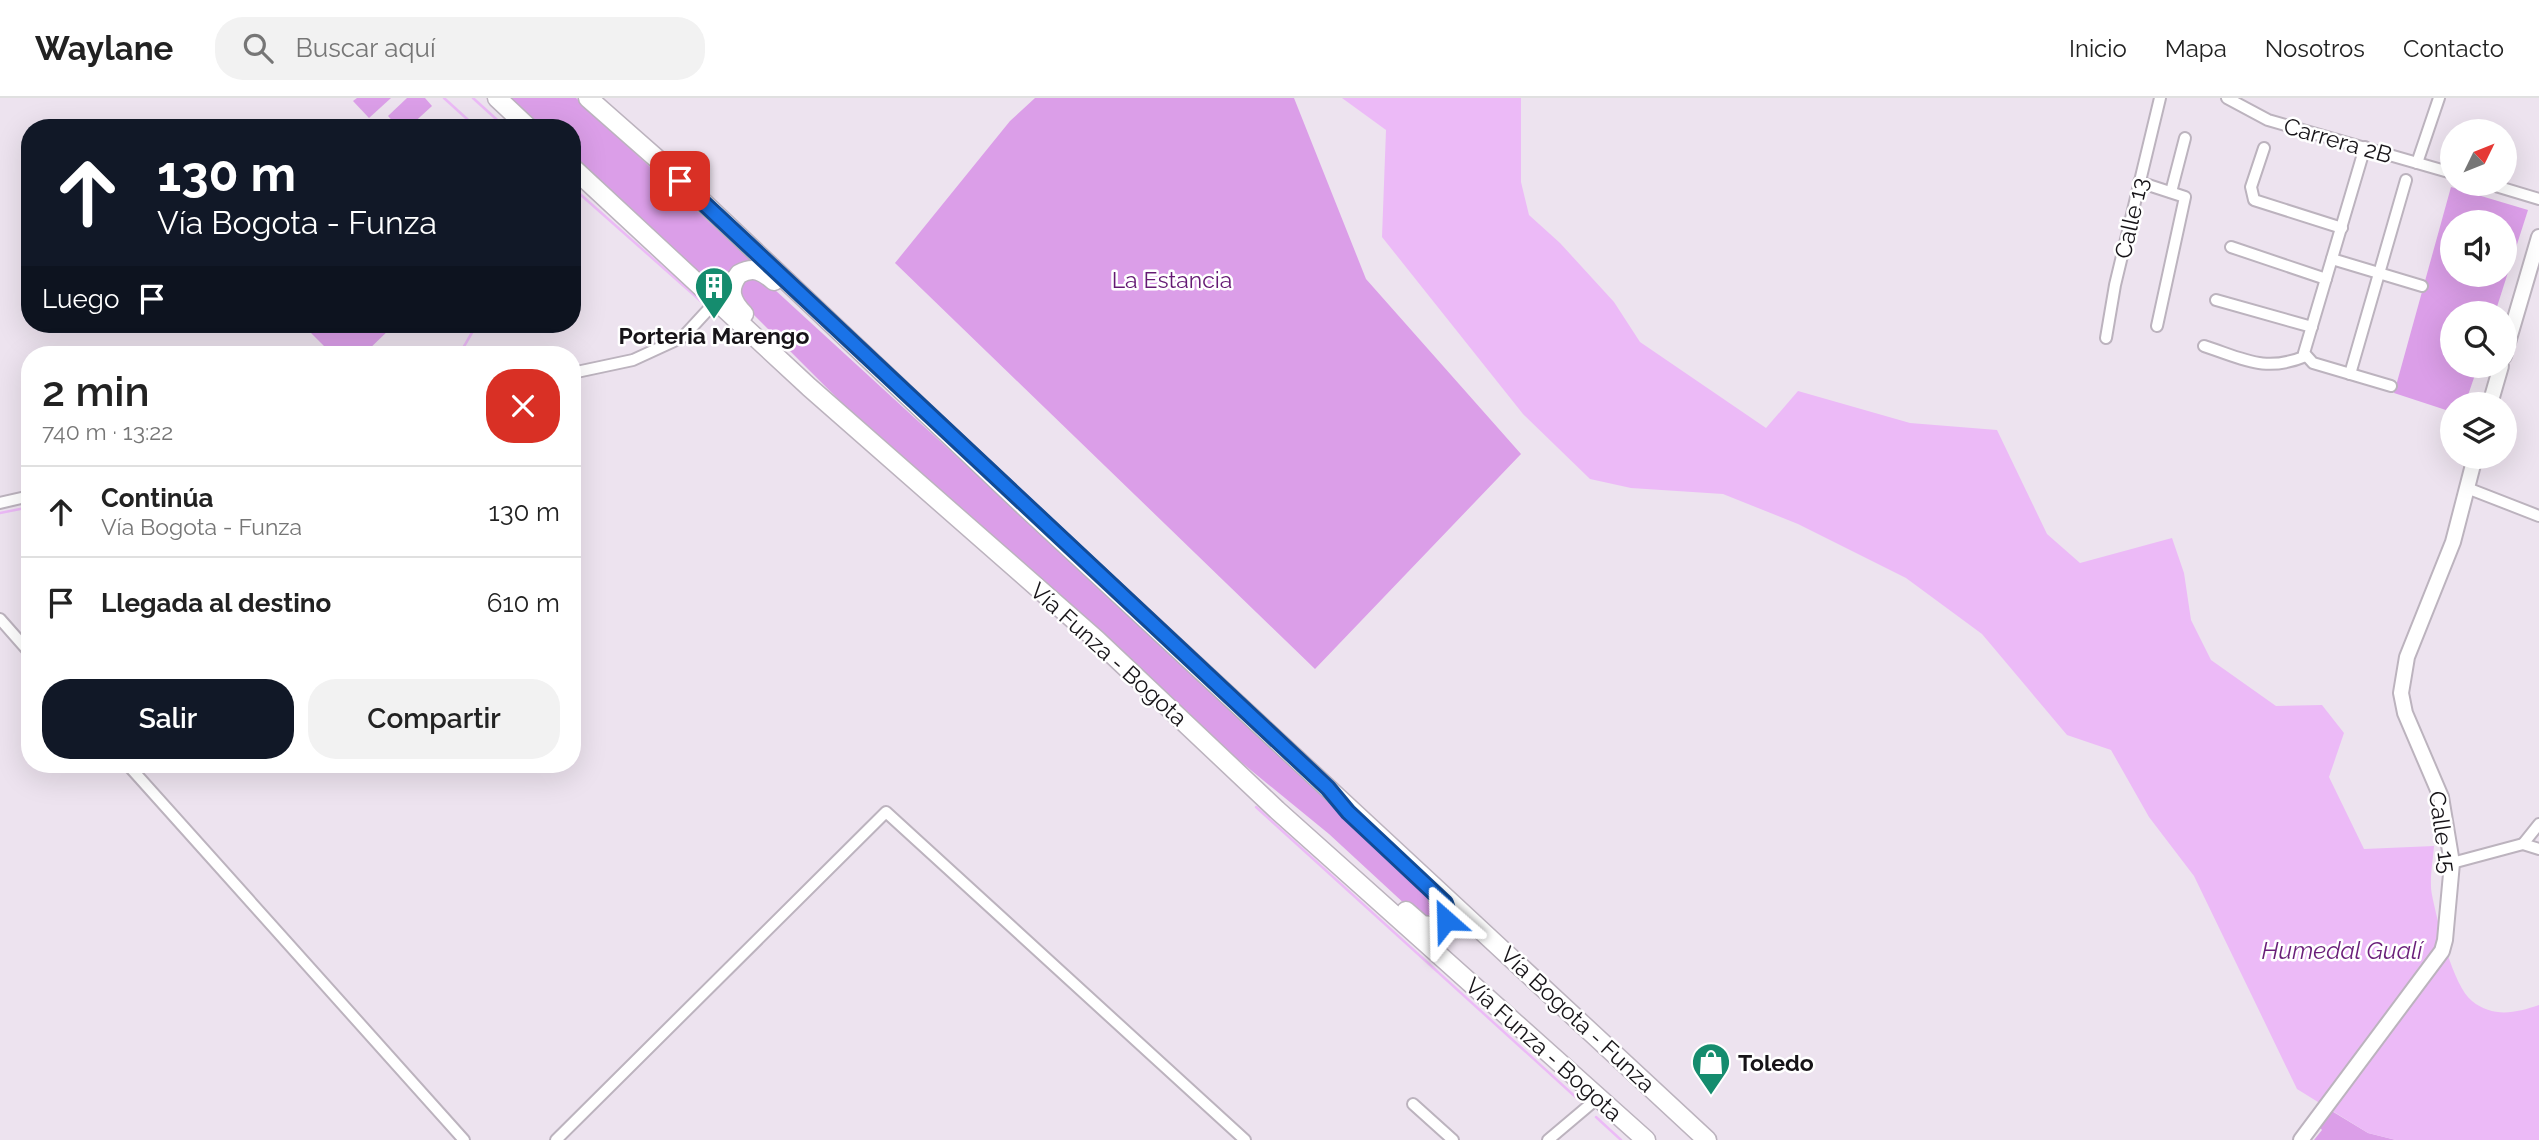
<!DOCTYPE html>
<html lang="es">
<meta charset="utf-8">
<style>
:root{--surface:#fff;--page:#f2f2f2;--text:#222;--muted:#767676;--line:#e0e0e0;--accent:#111827}
body{margin:0;font-family:Raleway,sans-serif;background:var(--page);color:var(--text);height:100vh;display:flex;flex-direction:column;font-size:26px;white-space:nowrap}
*{box-sizing:border-box;margin:0}
p{font-size:23px;color:var(--muted)}
.icon{flex:none;width:38px;height:38px;fill:none;stroke:currentColor;stroke-width:2;stroke-linecap:round;stroke-linejoin:round}
.map{position:relative;flex:1;overflow:hidden}
.details{position:absolute;left:21px;top:248px;width:560px;height:427px;display:flex;flex-direction:column;background:var(--surface);border-radius:28px;box-shadow:0 7px 28px #0002}
.details>*{flex:none}
.guide{position:absolute;left:21px;top:21px;width:560px;height:214px;border-radius:28px;box-shadow:0 7px 28px #0002;background:#111827;color:#fff;overflow:hidden}
.needle{width:46px;rotate:47deg}
.controls{position:absolute;left:2440px;top:21px;display:grid;gap:14px}
.controls a{display:grid;place-items:center;width:77px;height:77px;border-radius:50%;background:var(--surface);box-shadow:0 7px 28px #0002;font-size:35px}
.pin{position:absolute;display:grid;place-items:center;width:60px;height:60px;color:#fff;margin:-30px;border-radius:14px;box-shadow:0 4px 10px #0006}
.me{position:absolute;width:77px;margin:-38px;rotate:335deg;stroke-linejoin:round;filter:drop-shadow(0 0 5px #0008)}
.turn{display:flex;align-items:center;gap:24px;height:147px;padding:0 21px;font-size:32px}
.turn .icon{width:91px;height:91px;stroke-width:2.5}
.turn b{display:block;font-size:49px;line-height:60px}
.then{display:flex;align-items:center;height:66px;padding:0 21px;background:#0003;gap:14px;font-size:26px}
.round{display:grid;place-items:center;flex:none;width:74px;height:74px;border-radius:28px;background:var(--page)}
.head{display:flex;align-items:center;justify-content:space-between;height:119px;padding:0 21px}
h1{font-size:42px;font-weight:600;line-height:52px}
.primary-button{display:flex;gap:14px;margin-top:auto;padding:14px 21px}
.primary-button a{flex:1;height:80px;border-radius:28px;background:var(--accent);color:#fff;font-size:28px;font-weight:600;line-height:80px;text-align:center}
.primary-button a+a{background:var(--page);color:var(--text)}
ul{padding:0;list-style:none}
li{display:flex;align-items:center;gap:21px;height:91px;padding:0 21px;border-top:2px solid var(--line)}
li div{flex:1}
li b{display:block;font-size:26px}
li em{font-style:normal}
header{display:flex;align-items:center;gap:42px;box-sizing:border-box;height:98px;padding:0 35px;background:var(--surface);border-bottom:2px solid var(--line)}
header strong{font-size:33px}
nav{display:flex;gap:38px;margin-inline-start:auto;font-size:24px}
.search{width:490px;height:63px;background:var(--page);display:flex;align-items:center;gap:18px;box-sizing:border-box;padding:0 24px;border-radius:28px;color:var(--muted);font-size:26px}
.map>svg:first-child{display:block}
</style>
<header>
<strong>Waylane</strong>
<div class="search"><svg class="icon" aria-label="search" viewBox="0 0 24 24"><circle cx="10" cy="10" r="6"/><path d="M15 15l6 6"/></svg>Buscar aquí</div>
<nav><a>Inicio</a><a>Mapa</a><a>Nosotros</a><a>Contacto</a></nav>
</header>
<div class="map">
<svg width="2539" height="1042" viewBox="0 0 2539 1042">
<rect width="100%" height="100%" fill="#ede3ef"/>
<!-- green -->
<g fill="#db9ee8" fill-rule="evenodd">
<path d="M357,0H391L369,20L353,3Z"/>
<path d="M407,0H425L432,8L408,30H399L388,18Z"/>
<path d="M509,0H576L751,163C729,167 723,179 728,201L572,58V30H542Z"/>
<path d="M1035,0H1294L1366,181L1521,356L1315,571L895,165L1010,23Z"/>
<path d="M2451,89L2528,112L2495,215H2452V268H2478L2465,306H2452V314L2394,295ZM2452,124H2504V177H2452Z"/>
<path d="M750,177L761,179L1313,685L1435,804L1439,810L1436,823L1420,820L1329,736L1214,642L874,337L740,203V184Z"/>
<path d="M302,226H395L363,257H333Z"/>
<path d="M2330,1012L2368,1035L2396,1042H2314L2322,1032L2315,1024Z"/>
</g>
<!-- water -->
<path fill="#ecbaf7" d="M1342,0H1521V84L1529,117L1560,145L1614,204L1640,244L1766,330L1798,293L1910,325L1997,332L2047,436L2080,465L2172,440L2184,475L2191,522L2211,562L2276,608L2322,607L2344,635L2329,679L2364,751L2434,748C2433,763 2429,782 2432,797C2437,822 2453,888 2472,903C2493,920 2516,915 2539,907V1042H2396L2368,1035L2297,991L2194,778L2149,719L2111,652L2067,637L1982,536L1906,480L1798,426L1723,396L1631,390L1590,381L1523,316L1382,139L1386,32Z"/>
<g fill="none" stroke-linecap="round" stroke-linejoin="round">
<!-- stream -->
<g stroke="#ecbaf7" stroke-width="2.5">
<path d="M444,0L477,30"/>
<path d="M473,0L506,30"/>
<path d="M572,89L703,205"/>
<path d="M459,257L477,226"/>
<path d="M0,415L30,409"/>
<path d="M1256,709L1580,1003"/>
<path d="M1596,1019L1621,1042"/>
</g>
<!-- minor casing -->
<g stroke="#bcb3be" stroke-width="14">
<g id="minor">
<path d="M2227,0L2268,22L2452,75"/>
<path d="M2365,49L2304,255L2313,265L2391,288"/>
<path d="M2264,50L2251,89L2254,102L2342,130"/>
<path d="M2417,65L2439,0"/>
<path d="M2139,84L2185,99L2157,228"/>
<path d="M2489,86L2539,101"/>
<path d="M2171,94L2185,40"/>
<path d="M2231,149L2326,181"/>
<path d="M2332,161L2422,188"/>
<path d="M2216,202L2312,229"/>
<path d="M2106,240L2115,187L2160,0"/>
<path d="M2204,248C2244,261 2265,275 2306,258"/>
<path d="M572,275L633,262L683,239L717,202"/>
<path d="M2350,276L2406,82"/>
<path d="M2467,390L2539,418"/>
<path d="M0,405L30,398"/>
<path d="M0,521L30,555"/>
<path d="M128,667L464,1042"/>
<path d="M2523,746L2539,726"/>
<path d="M2452,765L2523,746L2539,751"/>
<path d="M1413,1006L1453,1042"/>
<path d="M556,1042L886,714L1245,1042"/>
<path d="M1548,1042L1599,999"/>
</g>
</g>
<!-- tertiary casing -->
<g stroke="#bcb3be" stroke-width="18">
<g id="tertiary">
<path d="M2504,258L2539,139"/>
<path d="M2490,306L2501,268"/>
<path d="M2301,1042L2442,853L2445,842L2452,765L2441,699L2405,615L2401,595L2407,559L2453,444L2475,359"/>
</g>
</g>
<!-- primary casing -->
<g stroke="#bcb3be" stroke-width="21">
<g id="primary">
<path d="M497,0L529,30"/>
<path d="M588,0L664,67L1027,411L1707,1042"/>
<path d="M572,69L809,289L1097,542L1277,712L1646,1042"/>
<path d="M744,216C731,203 727,191 739,176C754,168 762,173 774,183"/>
<path d="M1406,813L1422,827L1438,829L1446,823L1448,814L1437,798"/>
</g>
</g>
<!-- minor -->
<use href="#minor" stroke="#fff" stroke-width="10"/>
<!-- tertiary -->
<use href="#tertiary" stroke="#fff" stroke-width="14"/>
<!-- primary -->
<use href="#primary" stroke="#fff" stroke-width="18"/>
</g>
<g fill="none" stroke-linecap="round" stroke-linejoin="round">
<!-- route casing -->
<g stroke="#114b97" stroke-width="18">
<path id="route" d="M680,83L1328,690L1348,714L1445,805L1448,814L1446,822"/>
</g>
<!-- route -->
<use href="#route" stroke="#1a73e8" stroke-width="12"/>
</g>
<!-- icons -->
<defs>
<g id="building-pin" transform="scale(2.0125)"><path d="M0 17L-7.5 6A9.5 9.5 0 1 1 7.5 6Z" fill="#158c6e" stroke="#fff"/><path d="M-4-6H4V6H1V3H-1V6H-4ZM-2.5-4.3h1.7v1.8h-1.7ZM.8-4.3h1.7v1.8H.8ZM-2.5-1h1.7V.8h-1.7ZM.8-1h1.7V.8H.8Z" fill="#fff"/></g>
<g id="shop-pin" transform="scale(2.0125)"><path d="M0 17L-7.5 6A9.5 9.5 0 1 1 7.5 6Z" fill="#158c6e" stroke="#fff"/><path d="M-5-2.5h2.3a2.7 3.5 0 0 1 5.4 0H5L5.5 6h-11ZM-1.5-2.5h3a1.5 2.3 0 0 0-3 0Z" fill="#fff"/></g>
</defs>
<g fill-rule="evenodd">
<use href="#building-pin" x="714" y="188"/>
<use href="#shop-pin" x="1711" y="964"/>
</g>
<g text-anchor="middle" dominant-baseline="central" stroke-width="5" stroke-linejoin="round" paint-order="stroke">
<!-- street labels -->
<g font-size="23" fill="#171418" stroke="#fff">
<text transform="translate(2338 42) rotate(16)">Carrera 2B</text>
<text transform="translate(2131 120) rotate(-77)">Calle 13</text>
<text transform="translate(1109 556) rotate(42)">Vía Funza - Bogota</text>
<text transform="translate(2443 734) rotate(82)">Calle 15</text>
<text transform="translate(1578 921) rotate(43)">Vía Bogota - Funza</text>
<text transform="translate(1544 951) rotate(42)">Vía Funza - Bogota</text>
</g>
<!-- park labels -->
<g font-size="23" fill="#641973" stroke="#fff">
<text x="1172" y="181">La Estancia</text>
</g>
<!-- poi labels -->
<g font-size="23" font-weight="bold" fill="#171418" stroke="#fff">
<text x="714" y="237">Porteria Marengo</text>
<text x="1738" y="964" text-anchor="start">Toledo</text>
</g>
<!-- water labels -->
<g font-size="24" font-style="italic" fill="#6a1f79" stroke="#fff">
<text x="2342" y="852">Humedal Gualí</text>
</g>
</g>
</svg>
<div class="controls">
<a><svg class="needle" viewBox="-14 -14 28 28"><path d="M0-13l5 13h-10z" fill="#e53935"/><path d="M0 13l5-13h-10z" fill="#767676"/></svg></a>
<a><svg class="icon" aria-label="sound" viewBox="0 0 24 24"><path d="M4 9h4l5-4v14l-5-4H4zM17 9q2 3 0 6"/></svg></a>
<a><svg class="icon" aria-label="search" viewBox="0 0 24 24"><circle cx="10" cy="10" r="6"/><path d="M15 15l6 6"/></svg></a>
<a><svg class="icon" aria-label="layers" viewBox="0 0 24 24"><path d="M12 4l9 5-9 5-9-5zM3 14l9 5 9-5"/></svg></a>
</div>
<div class="pin" style="left:680px;top:83px;background:#d93025"><svg class="icon" aria-label="arrive" viewBox="0 0 24 24"><path d="M6 21V4h12l-3 4 3 4H6"/></svg></div>
<svg class="me" style="left:1446px;top:822px" viewBox="-20 -20 40 40"><path d="M0-17L14 15 0 8-14 15z" fill="#1a73e8" stroke="#fff" stroke-width="4"/></svg>
<div class="guide">
<div class="turn"><svg class="icon" aria-label="ahead" viewBox="0 0 24 24"><path d="M12 20V5M6 11l6-6 6 6"/></svg><div><b>130 m</b>Vía Bogota - Funza</div></div>
<div class="then">Luego<svg class="icon" aria-label="arrive" viewBox="0 0 24 24"><path d="M6 21V4h12l-3 4 3 4H6"/></svg></div>
</div>
<section class="details">
<div class="head"><div><h1>2 min</h1><p>740 m · 13:22</p></div><a class="round" style="background:#d93025;color:#fff"><svg class="icon" aria-label="close" viewBox="0 0 24 24"><path d="M6 6l12 12M18 6L6 18"/></svg></a></div>
<ul>
<li><svg class="icon" aria-label="ahead" viewBox="0 0 24 24"><path d="M12 20V5M6 11l6-6 6 6"/></svg><div><b>Continúa</b><p>Vía Bogota - Funza</p></div><em>130 m</em></li>
<li><svg class="icon" aria-label="arrive" viewBox="0 0 24 24"><path d="M6 21V4h12l-3 4 3 4H6"/></svg><div><b>Llegada al destino</b></div><em>610 m</em></li>
</ul>
<div class="primary-button"><a>Salir</a><a>Compartir</a></div>
</section>
</div>
